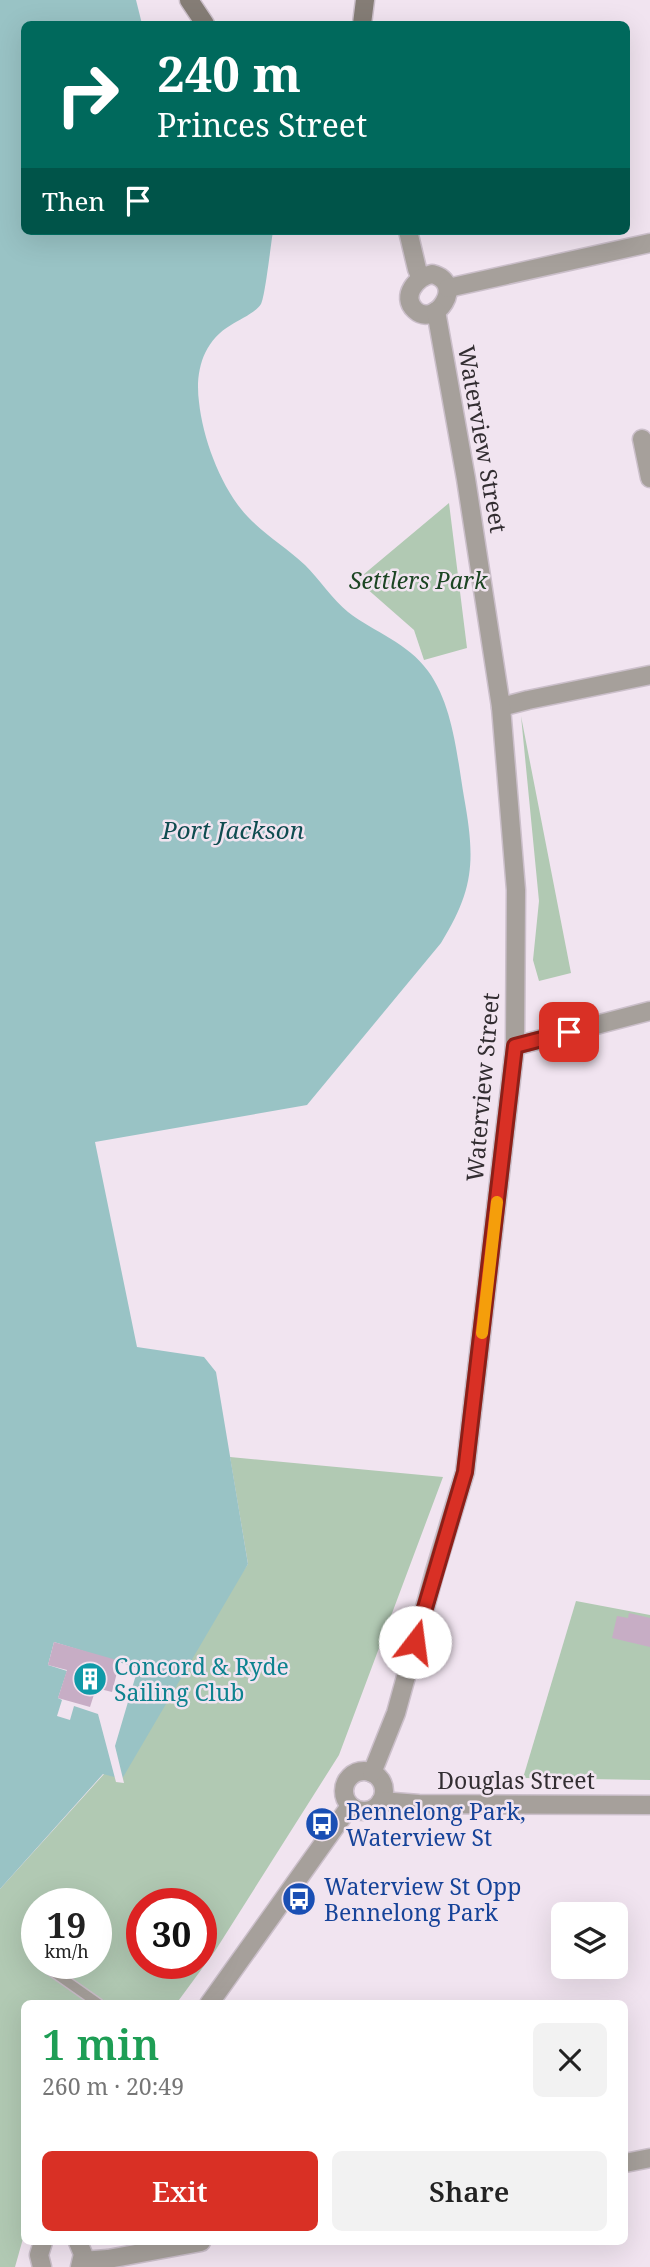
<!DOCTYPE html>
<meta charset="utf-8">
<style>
:root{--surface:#fff;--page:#f2f2f2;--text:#222;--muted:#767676;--accent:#d93025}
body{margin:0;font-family:"Noto Serif",serif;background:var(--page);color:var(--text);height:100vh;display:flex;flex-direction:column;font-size:26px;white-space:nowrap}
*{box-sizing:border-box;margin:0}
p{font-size:23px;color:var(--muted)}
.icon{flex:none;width:38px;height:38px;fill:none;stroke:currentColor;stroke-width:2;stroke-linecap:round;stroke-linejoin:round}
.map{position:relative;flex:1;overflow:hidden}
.sheet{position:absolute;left:21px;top:2000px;width:607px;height:245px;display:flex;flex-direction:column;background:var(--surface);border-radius:10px;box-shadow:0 7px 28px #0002}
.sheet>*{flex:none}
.hud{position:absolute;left:21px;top:21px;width:609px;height:214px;border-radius:10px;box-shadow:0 7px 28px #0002;background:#00695c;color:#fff;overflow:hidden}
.controls{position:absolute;left:551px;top:1902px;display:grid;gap:14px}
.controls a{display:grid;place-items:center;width:77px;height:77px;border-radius:10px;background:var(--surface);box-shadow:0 7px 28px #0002;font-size:35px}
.speed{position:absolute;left:21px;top:1888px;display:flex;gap:14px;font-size:35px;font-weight:700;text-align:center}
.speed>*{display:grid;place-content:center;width:91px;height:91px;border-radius:50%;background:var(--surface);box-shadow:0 7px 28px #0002;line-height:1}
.speed small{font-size:18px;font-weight:400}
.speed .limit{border:10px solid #d22;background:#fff;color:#111}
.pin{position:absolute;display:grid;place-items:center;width:60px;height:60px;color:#fff;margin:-30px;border-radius:14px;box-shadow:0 4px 10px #0006}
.me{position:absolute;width:77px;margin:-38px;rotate:15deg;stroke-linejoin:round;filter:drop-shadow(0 0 5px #0008)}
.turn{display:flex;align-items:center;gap:24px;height:147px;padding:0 21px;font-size:32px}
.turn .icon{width:91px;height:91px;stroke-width:2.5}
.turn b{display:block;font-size:49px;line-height:60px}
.then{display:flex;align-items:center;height:66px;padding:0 21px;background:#0003;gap:14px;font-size:26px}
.round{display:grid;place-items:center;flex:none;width:74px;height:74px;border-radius:10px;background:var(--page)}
.summary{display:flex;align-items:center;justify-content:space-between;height:119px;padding:0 21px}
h1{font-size:42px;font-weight:600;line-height:52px;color:#1e9e55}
.button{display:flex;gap:14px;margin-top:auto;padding:14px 21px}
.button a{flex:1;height:80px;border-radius:10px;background:var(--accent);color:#fff;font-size:28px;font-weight:600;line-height:80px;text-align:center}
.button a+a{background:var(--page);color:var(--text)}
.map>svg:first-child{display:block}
</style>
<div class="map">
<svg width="650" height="2267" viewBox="0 0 650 2267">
<rect width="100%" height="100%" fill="#f1e4f0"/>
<!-- green -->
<g fill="#b1c9b3" fill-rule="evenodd">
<path d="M449,503L467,648L424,660L414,630L357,580Z"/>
<path d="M521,716L571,973L539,981L533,960L539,901Z"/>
<path d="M230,1457L443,1477L339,1755L215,1951L176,2004H24V2235L15,2267H0V1889L104,1774L248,1564ZM37,1904H96V1964H37ZM142,1904H201V1964H142Z"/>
<path d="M576,1601L650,1615V1780L523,1778Z"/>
</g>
<!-- water -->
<path fill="#99c3c5" d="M0,0H136L142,24H24V231H273C271,243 265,297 261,304C255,313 240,319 231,325C203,341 195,372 199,402C203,440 222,490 248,517C265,535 287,548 305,565C319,579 333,600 348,612C374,632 408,643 428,671C453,705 457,756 464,797C475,859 475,888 441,943L307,1105L95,1142L137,1347L204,1357L216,1372L248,1564L122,1779L103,1774L0,1889Z"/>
<!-- pier -->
<path fill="#f1e4f0" d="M54,1642L138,1668L115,1746L124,1783L116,1782L98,1714L74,1706L70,1720L57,1716L62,1700L58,1698L67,1671L48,1665Z"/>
<!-- building -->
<g fill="#c7adc5">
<path d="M629,1613L650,1618V1647L612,1638L617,1616L628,1618Z"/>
<path d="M54,1642L120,1661L112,1692L96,1688L90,1707L58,1698L67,1670L48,1665Z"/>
</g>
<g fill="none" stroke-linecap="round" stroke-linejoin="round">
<!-- lane casing -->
<g stroke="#cbbfca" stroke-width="12">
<path id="lane" d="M42,1964L99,2004"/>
</g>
<!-- street casing -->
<g stroke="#cbbfca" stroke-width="21">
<g id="street">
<path d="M408,231L417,269L421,278"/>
<path d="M432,274C467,283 435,329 415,310C400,296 417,277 432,274Z"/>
<path d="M448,288L650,243"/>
<path d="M642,439L650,478"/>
<path d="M501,707L528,700L650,675"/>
<path d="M515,1046L650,1011"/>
<circle cx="364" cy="1791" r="20"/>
<path d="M372,1773L396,1713L435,1571L465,1472L515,1046L516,890L501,707L466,479L436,311"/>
<path d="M381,1801L419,1804L650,1805"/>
<path d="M209,2004L350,1806"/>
<path d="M625,2163L650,2158"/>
<path d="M78,2242L83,2254L80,2267"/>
<path d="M82,2261L108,2259L201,2242"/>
<path d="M42,2267L39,2255L43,2242"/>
</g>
</g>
<!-- secondary casing -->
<g stroke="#cbbfca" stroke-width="21">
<g id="secondary">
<path d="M189,0L205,24"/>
<path d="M362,24L365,0"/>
</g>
</g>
<!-- lane -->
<use href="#lane" stroke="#a6a09b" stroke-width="9"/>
<!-- street -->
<use href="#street" stroke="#a6a09b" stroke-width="18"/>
<!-- secondary -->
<use href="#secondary" stroke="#857d76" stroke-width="18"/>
</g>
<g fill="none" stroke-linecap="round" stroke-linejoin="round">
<!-- route casing -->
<g stroke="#8d1f18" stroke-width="18">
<path id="route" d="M415,1642L465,1472L515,1046L569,1032"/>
</g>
<!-- route -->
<use href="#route" stroke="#d93025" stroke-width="12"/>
<!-- slow -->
<path stroke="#f59e0b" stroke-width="12" d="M482,1333L497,1202"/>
</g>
<!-- icons -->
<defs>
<g id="building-disc" transform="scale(1.75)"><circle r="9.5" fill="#0f9aa8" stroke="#f1e4f0"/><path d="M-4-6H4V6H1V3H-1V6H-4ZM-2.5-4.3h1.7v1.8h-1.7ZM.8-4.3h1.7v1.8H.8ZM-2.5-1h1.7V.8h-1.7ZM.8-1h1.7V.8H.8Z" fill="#fff"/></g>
<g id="bus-disc" transform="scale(1.75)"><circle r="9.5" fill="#1a4fb4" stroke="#f1e4f0"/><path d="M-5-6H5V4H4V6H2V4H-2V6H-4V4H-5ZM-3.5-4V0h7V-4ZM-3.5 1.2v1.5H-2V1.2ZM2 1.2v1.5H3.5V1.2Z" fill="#fff"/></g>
</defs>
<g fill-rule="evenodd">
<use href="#building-disc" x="90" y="1679"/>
<use href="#bus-disc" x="322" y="1824"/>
<use href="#bus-disc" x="299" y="1899"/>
</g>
<g text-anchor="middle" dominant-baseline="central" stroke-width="5" stroke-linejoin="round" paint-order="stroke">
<!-- street labels -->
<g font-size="23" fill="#322d31" stroke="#f1e4f0">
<text transform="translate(483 439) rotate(80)">Waterview Street</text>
<text transform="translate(482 1087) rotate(-85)">Waterview Street</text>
<text x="516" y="1780">Douglas Street</text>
</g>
<!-- park labels -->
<g font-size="23" font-style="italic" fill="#1c4523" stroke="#f1e4f0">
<text x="418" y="580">Settlers Park</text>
</g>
<!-- culture labels -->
<g font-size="23" fill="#0d838f" stroke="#f1e4f0" text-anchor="start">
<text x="114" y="1666">Concord &amp; Ryde<tspan x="114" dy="26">Sailing Club</tspan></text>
</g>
<!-- transit labels -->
<g font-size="23" fill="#164399" stroke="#f1e4f0" text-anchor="start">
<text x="346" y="1811">Bennelong Park,<tspan x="346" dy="26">Waterview St</tspan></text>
<text x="324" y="1886">Waterview St Opp<tspan x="324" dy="26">Bennelong Park</tspan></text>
</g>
<!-- water labels -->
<g font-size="24" font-style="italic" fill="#0f4c50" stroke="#f1e4f0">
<text x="233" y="829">Port Jackson</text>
</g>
</g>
</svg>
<div class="controls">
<a><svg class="icon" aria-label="layers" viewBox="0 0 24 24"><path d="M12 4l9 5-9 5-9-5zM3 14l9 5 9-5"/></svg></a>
</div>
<div class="speed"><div>19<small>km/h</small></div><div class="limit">30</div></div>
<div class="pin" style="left:569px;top:1032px;background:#d93025"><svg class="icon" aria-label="arrive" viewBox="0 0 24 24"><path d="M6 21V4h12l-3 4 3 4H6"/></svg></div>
<svg class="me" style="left:415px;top:1642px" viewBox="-20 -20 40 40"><circle r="19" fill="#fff"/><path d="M0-13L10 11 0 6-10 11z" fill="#d93025"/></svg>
<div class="hud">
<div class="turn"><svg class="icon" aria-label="right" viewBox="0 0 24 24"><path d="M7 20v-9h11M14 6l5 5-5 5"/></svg><div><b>240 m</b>Princes Street</div></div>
<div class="then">Then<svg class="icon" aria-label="arrive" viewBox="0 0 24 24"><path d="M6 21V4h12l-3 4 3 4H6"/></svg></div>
</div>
<section class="sheet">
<div class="summary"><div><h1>1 min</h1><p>260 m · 20:49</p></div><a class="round"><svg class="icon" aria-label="close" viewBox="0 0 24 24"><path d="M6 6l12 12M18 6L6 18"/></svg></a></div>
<div class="button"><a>Exit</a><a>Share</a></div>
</section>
</div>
